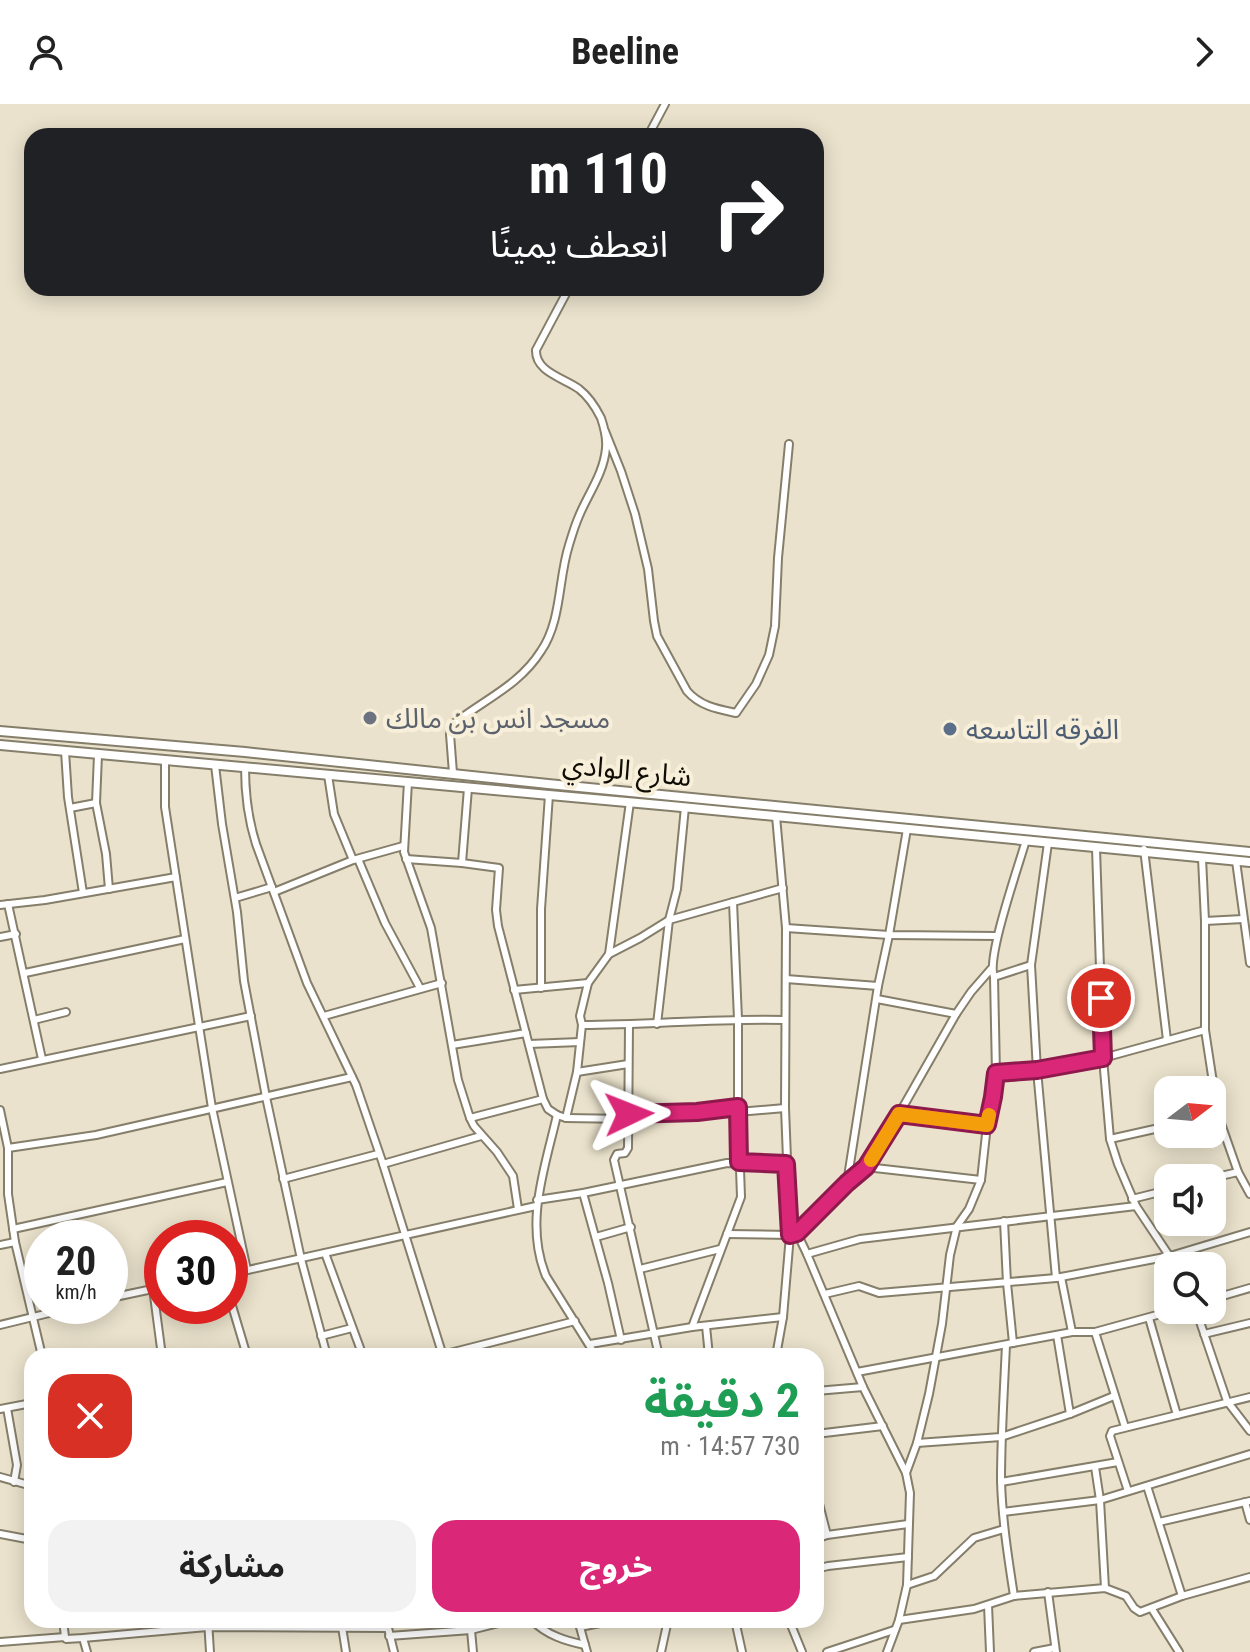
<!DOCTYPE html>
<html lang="ar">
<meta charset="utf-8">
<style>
:root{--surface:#fff;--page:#f2f2f2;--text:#222;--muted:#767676;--accent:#db2777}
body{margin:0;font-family:"Roboto Condensed","Noto Sans Arabic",sans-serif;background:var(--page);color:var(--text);direction:rtl;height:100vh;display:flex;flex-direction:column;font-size:30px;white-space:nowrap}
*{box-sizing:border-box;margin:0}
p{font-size:26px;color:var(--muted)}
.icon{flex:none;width:44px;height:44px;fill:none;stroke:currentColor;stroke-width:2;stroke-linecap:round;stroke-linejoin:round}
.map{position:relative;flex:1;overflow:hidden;direction:ltr}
.drawer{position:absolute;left:24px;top:1244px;width:800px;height:280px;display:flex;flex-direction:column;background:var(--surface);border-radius:24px;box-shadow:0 4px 20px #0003;direction:rtl}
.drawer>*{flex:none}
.hud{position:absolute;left:24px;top:24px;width:800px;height:168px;border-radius:24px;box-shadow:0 4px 20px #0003;direction:rtl;background:#202124;color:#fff;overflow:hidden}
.needle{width:52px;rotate:74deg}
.controls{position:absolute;left:1154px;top:972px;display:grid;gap:16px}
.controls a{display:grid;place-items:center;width:72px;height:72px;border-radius:16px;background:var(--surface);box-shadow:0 4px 20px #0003;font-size:40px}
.speed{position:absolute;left:24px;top:1116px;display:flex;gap:16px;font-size:40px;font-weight:700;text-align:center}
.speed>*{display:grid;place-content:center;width:104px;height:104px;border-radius:50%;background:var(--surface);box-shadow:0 4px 20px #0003;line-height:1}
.speed small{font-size:20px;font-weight:400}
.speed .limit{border:12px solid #d22;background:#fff;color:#111}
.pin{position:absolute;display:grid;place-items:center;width:68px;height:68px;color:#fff;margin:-34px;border:4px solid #fff;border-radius:50%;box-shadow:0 2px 8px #0007}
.me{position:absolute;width:88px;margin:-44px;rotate:88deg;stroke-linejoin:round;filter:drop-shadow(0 0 6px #0008)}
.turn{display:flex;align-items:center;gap:28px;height:168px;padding:0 24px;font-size:36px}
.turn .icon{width:104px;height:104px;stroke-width:2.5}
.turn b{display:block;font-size:56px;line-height:68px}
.round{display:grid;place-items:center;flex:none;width:84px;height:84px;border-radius:24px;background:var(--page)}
.overview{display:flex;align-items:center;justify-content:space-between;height:136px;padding:0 24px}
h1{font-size:48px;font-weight:700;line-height:60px;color:#1e9e55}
.button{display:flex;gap:16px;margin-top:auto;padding:16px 24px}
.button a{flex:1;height:92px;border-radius:24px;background:var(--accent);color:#fff;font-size:32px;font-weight:700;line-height:92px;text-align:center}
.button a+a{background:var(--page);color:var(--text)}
header{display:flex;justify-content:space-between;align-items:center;height:104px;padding:0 24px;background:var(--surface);font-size:36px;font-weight:700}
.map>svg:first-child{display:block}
</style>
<header><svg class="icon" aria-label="forward" viewBox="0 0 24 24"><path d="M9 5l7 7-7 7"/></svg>Beeline<svg class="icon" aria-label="person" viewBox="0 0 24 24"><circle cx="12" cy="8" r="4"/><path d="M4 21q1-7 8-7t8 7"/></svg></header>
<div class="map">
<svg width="1250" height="1548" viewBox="0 0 1250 1548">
<rect width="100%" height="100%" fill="#eae2cc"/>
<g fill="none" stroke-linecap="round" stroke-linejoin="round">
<!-- minor casing -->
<g stroke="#857e6a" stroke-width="10">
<g id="minor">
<path d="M648,32L665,0"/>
<path d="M605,327L621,367L635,410L648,465L654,517L657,532L687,587C700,602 717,605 736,609L756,580L769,551L775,522L778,454L789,340"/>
<path d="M65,647L68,693L83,789"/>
<path d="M98,651L96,699L106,750L109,785"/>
<path d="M165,657V703L199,922L212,1004L247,1166"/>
<path d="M215,661L222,720L237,808L244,877L266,993L301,1155L327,1252"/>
<path d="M245,663C245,690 248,715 256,740L307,879L356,981L383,1060L443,1252"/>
<path d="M453,669L450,630L452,621C483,596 519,582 541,547C562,516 558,475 569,441C572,431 575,421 579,412C588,390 604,369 606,344C607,334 604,323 601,314C596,304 588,292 579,285C564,274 535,268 536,246L569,184"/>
<path d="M328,671L334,710L353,756"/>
<path d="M408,678L404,748L431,824L458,976L470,1014L474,1022L497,1048L513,1072L518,1105"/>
<path d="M70,704L96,699"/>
<path d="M776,712L786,824L785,1004L790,1131L797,1129L807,1150L863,1283L906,1369L910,1389L907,1481L899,1516L887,1548"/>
<path d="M1048,739L1031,861L1037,966L1056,1174L1061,1173L1072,1228"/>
<path d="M1096,744L1103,954L1110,1035L1118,1060L1136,1102L1176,1162"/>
<path d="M1144,745L1167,936"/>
<path d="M1202,754L1205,817V926L1218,1011L1238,1068L1250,1090"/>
<path d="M358,755L385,819L420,884"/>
<path d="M406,755L462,759L499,764L496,806L498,822L543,995L548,1005L557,1011"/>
<path d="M1236,757L1250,859"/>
<path d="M462,759L468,684"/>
<path d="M274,788L353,756L403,742"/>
<path d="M235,794L272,783"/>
<path d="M8,800L42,955"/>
<path d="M0,801L45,796L176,773"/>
<path d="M1205,817L1243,815"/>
<path d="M786,824L889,831L997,832"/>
<path d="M0,833L16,830"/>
<path d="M609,850L640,834L669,816L783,784"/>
<path d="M25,869L185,835"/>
<path d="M994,873L1031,861"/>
<path d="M786,875L878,882"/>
<path d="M541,884V805L549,691"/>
<path d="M514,886L588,879"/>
<path d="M877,895L956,910"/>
<path d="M324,912L442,879"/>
<path d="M34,916L66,908"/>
<path d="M657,920L669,816L677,785L685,703"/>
<path d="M582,921C650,921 717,914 785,916"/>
<path d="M629,921L628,1044L625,1049L617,1050L614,1056L659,1252"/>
<path d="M529,940L580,938"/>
<path d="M452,941L526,929"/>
<path d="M0,965L251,912"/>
<path d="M577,968L628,960"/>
<path d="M996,969L1037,966L1103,954L1205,926"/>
<path d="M0,1006L8,1044V1090L15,1138"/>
<path d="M738,1008L785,1004"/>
<path d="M629,1010L697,1008L738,1003"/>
<path d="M899,1010L987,1021"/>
<path d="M470,1014L543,995"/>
<path d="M566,1014L628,1015"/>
<path d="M1110,1035L1168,1022"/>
<path d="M8,1044L96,1031L352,973"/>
<path d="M383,1060L481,1032"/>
<path d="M866,1063L981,1076"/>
<path d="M1212,1074L1238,1068"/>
<path d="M283,1075L378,1050"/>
<path d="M847,1079L878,882L889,831L907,725"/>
<path d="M583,1089L608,1179L621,1236"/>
<path d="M1132,1095L1168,1086"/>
<path d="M537,1096L583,1089L727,1059L786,1060"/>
<path d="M1004,1117L1007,1179L1013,1239"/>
<path d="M13,1125L227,1078"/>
<path d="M797,1129L847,1079L866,1063L899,1010L956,910L971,888L991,865"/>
<path d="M727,1130L790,1131L783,1213L776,1252"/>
<path d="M596,1133L631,1123"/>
<path d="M0,1141L15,1138L42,1252"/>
<path d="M325,1149L363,1252"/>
<path d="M807,1150L860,1135L1136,1102"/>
<path d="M640,1165L720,1145"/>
<path d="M230,1170L536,1102"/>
<path d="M1061,1173L1170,1152L1250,1128"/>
<path d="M153,1184L162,1252"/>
<path d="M825,1190L859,1182L879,1189L1056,1174"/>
<path d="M110,1194L162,1183"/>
<path d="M230,1195L247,1252"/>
<path d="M1212,1195L1250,1184"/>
<path d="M1196,1206L1227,1297L1250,1327"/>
<path d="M1149,1214L1177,1311"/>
<path d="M0,1221L78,1202"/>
<path d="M706,1222L709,1252"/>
<path d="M692,1223L741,1093L738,1008V915L733,798"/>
<path d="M1095,1228L1125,1323"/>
<path d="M1204,1230L1250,1219"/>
<path d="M1057,1231L1070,1310"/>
<path d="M321,1232L352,1224"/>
<path d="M590,1240L692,1223L783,1213"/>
<path d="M1006,1241C1004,1286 1001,1331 1001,1376C1002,1415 1008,1453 1014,1492"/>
<path d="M442,1251L575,1217"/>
<path d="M596,1252L546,1172C524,1119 545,1064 557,1011L566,1014L577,968L582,921L580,912L588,879L609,850L630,698"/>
<path d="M857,1268L1072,1228H1095L1175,1206"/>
<path d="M816,1287L863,1283"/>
<path d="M7,1304L17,1361L14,1378"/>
<path d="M0,1305L32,1299"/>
<path d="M816,1330L883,1322"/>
<path d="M917,1339L1001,1333L1070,1310L1114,1292"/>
<path d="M1095,1363L1100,1396L1105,1484"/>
<path d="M906,1369L917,1339L929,1290L942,1220L950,1151L957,1122L969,1105L981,1076L987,1021L993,993L996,969L994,873C986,854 1019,761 1026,736"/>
<path d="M0,1373L32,1382"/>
<path d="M1001,1378L1118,1358"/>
<path d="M1147,1382L1182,1492"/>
<path d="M1128,1387L1110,1332L1112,1327L1250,1293"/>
<path d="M816,1388L827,1431"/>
<path d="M1245,1398L1250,1416"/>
<path d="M1003,1408L1100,1396L1250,1350"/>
<path d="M1159,1418L1250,1397"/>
<path d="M0,1430L32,1436"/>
<path d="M816,1435L827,1431L908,1420"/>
<path d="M816,1465L828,1462L908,1453"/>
<path d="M907,1481L934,1472L974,1434L1004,1425"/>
<path d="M1048,1488L1056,1548"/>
<path d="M988,1501L990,1548"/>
<path d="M1152,1505L1179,1548"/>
<path d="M63,1516L65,1533"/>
<path d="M208,1516L210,1548"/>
<path d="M532,1516C546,1531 566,1537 585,1541"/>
<path d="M578,1516L587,1548"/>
<path d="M735,1516L742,1548"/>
<path d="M789,1516L802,1548"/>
<path d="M899,1516L974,1505L1014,1492L1105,1484L1126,1492L1134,1504L1140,1508L1182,1492L1250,1473"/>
<path d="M342,1523L346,1548"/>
<path d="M580,1523L615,1516"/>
<path d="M389,1532L471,1526V1516"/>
<path d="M83,1534L87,1548"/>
<path d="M0,1538L65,1533L66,1535L83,1534L207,1523L388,1524L394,1548"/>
<path d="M473,1548L471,1526L510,1516"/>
<path d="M661,1548L668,1516"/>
<path d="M827,1548L894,1526"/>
<path d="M1034,1548L1055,1544"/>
</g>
</g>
<!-- secondary casing -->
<g stroke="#857e6a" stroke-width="12">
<g id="secondary">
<path d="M0,627L245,648L548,680L1250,748"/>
<path d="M0,641L671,702L1250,758"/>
</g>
</g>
<!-- minor -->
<use href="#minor" stroke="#fff" stroke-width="6"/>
<!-- secondary -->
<use href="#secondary" stroke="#fff" stroke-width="8"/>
</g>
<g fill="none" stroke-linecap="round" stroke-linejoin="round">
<!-- route casing -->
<g stroke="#8e194d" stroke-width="20">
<path id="route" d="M629,1010L697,1008L738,1003L739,1058L786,1060L790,1131L797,1129L847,1079L866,1063L899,1010L987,1021L993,993L996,969L1037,966L1103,954L1101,894"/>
</g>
<!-- route -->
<use href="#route" stroke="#db2777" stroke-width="14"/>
<!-- slow -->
<path stroke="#f59e0b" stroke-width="14" d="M871,1056L899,1010L987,1021L989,1011"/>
</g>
<!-- markers -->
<circle fill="#6b7280" stroke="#f7efd9" stroke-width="3" cx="370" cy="614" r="8"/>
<circle fill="#5c6f8a" stroke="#f7efd9" stroke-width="3" cx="950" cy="625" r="8"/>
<g text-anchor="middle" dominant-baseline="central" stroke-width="8" stroke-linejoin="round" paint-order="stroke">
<!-- worship labels -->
<g font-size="28" fill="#5b616d" stroke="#f7efd9" text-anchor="start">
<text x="386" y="614">مسجد انس بن مالك</text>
</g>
<!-- service labels -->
<g font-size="28" fill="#4e5e75" stroke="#f7efd9" text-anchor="start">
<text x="966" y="625">الفرقه التاسعه</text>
</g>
<!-- street labels -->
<g font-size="28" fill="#0e0c05" stroke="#f7efd9">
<text transform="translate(627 666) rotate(6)">شارع الوادي</text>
</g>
</g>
</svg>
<div class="controls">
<a><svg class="needle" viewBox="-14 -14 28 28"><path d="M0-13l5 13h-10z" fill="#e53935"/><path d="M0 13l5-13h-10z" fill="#767676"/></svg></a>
<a><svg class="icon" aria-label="sound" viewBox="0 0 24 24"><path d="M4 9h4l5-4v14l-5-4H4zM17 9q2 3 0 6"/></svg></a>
<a><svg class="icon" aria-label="search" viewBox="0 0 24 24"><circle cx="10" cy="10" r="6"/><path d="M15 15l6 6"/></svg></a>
</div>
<div class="speed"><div>20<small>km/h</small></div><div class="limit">30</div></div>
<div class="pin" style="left:1101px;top:894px;background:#d93025"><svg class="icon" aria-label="arrive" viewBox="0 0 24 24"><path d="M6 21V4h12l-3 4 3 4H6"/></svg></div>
<svg class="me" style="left:629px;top:1010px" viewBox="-20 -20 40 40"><path d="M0-17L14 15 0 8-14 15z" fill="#db2777" stroke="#fff" stroke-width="4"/></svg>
<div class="hud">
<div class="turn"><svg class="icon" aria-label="right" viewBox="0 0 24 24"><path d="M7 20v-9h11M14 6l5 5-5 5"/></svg><div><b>110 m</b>انعطف يمينًا</div></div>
</div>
<section class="drawer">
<div class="overview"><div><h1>2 دقيقة</h1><p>730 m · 14:57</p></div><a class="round" style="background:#d93025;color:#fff"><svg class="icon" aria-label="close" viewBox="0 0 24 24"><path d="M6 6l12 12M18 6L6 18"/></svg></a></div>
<div class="button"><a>خروج</a><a>مشاركة</a></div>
</section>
</div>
